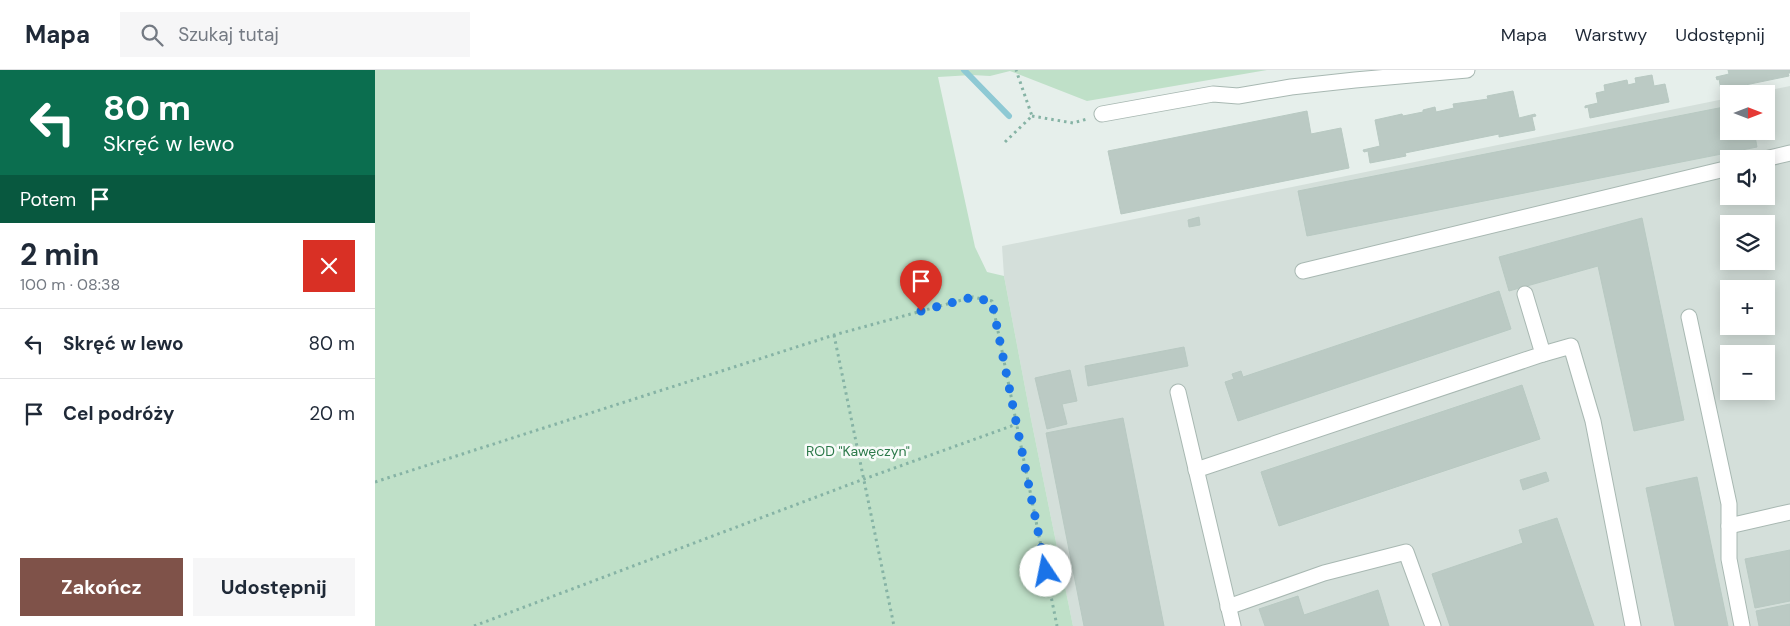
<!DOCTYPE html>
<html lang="pl">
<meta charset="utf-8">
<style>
:root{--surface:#fff;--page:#f6f6f7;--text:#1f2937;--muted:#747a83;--line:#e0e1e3;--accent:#7f5249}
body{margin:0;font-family:"DM Sans",sans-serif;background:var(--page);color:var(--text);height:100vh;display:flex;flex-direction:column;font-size:19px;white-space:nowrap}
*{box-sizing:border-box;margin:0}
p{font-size:16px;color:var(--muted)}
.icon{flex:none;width:28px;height:28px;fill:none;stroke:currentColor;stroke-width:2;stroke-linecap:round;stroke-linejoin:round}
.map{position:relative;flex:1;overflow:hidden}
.sheet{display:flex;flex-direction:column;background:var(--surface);width:375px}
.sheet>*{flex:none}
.banner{background:#0b6e4f;color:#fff;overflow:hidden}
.needle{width:32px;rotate:90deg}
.buttons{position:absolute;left:1345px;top:15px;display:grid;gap:10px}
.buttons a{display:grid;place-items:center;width:55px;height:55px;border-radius:0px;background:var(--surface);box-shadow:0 2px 12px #0003;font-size:25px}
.pin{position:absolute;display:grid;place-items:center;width:42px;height:42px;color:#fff;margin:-51px -21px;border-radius:50% 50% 50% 0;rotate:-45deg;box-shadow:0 0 5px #0007}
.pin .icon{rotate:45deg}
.me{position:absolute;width:55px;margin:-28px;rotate:349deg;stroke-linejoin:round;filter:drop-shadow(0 0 4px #0008)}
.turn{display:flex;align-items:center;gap:18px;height:105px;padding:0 20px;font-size:22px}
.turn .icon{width:65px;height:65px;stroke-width:2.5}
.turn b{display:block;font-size:35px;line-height:42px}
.then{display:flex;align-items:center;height:48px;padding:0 20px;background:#0003;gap:10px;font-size:19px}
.round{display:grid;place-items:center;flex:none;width:52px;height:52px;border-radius:0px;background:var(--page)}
.headline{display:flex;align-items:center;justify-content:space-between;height:85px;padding:0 20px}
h1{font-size:30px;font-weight:700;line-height:38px}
.primary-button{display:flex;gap:10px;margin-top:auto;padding:10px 20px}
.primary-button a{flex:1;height:58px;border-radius:0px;background:var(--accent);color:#fff;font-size:20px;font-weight:700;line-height:58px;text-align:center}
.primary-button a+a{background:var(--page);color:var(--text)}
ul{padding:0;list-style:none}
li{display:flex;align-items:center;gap:15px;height:70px;padding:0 20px;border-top:1px solid var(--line)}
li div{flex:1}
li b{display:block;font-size:19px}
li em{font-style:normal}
header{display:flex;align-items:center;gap:30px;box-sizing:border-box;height:70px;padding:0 25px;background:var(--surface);border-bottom:1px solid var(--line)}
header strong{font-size:24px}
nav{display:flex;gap:28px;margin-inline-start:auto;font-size:18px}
.search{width:350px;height:45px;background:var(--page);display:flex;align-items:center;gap:12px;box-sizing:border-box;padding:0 18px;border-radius:0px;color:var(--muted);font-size:19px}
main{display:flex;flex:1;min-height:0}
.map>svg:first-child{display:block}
</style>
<header>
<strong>Mapa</strong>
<div class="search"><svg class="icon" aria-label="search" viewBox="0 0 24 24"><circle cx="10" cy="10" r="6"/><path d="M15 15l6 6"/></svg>Szukaj tutaj</div>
<nav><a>Mapa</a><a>Warstwy</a><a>Udostępnij</a></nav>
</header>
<main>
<section class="sheet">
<div class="banner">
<div class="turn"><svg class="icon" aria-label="left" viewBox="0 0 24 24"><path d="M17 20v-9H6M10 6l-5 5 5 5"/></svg><div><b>80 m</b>Skręć w lewo</div></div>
<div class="then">Potem<svg class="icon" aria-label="arrive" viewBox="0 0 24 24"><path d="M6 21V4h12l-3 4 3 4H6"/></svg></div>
</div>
<div class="headline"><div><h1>2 min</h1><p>100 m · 08:38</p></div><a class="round" style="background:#d93025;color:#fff"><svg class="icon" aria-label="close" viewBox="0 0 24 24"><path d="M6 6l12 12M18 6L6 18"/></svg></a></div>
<ul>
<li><svg class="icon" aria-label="left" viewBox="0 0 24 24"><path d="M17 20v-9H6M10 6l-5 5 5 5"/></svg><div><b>Skręć w lewo</b></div><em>80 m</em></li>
<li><svg class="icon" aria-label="arrive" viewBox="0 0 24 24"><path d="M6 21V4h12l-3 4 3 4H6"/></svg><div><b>Cel podróży</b></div><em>20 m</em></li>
</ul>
<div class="primary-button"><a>Zakończ</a><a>Udostępnij</a></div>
</section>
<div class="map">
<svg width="1415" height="556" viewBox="0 0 1415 556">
<rect width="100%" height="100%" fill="#e6efeb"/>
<!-- built -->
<path fill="#d4dfda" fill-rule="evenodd" d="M1415,16V556H698L656,349L629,206L627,176L1354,28V61H1391V24H1376ZM1354,89H1391V126H1354ZM1354,154H1391V191H1354ZM1354,219H1391V256H1354ZM1354,284H1391V321H1354Z"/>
<!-- green -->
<path fill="#bfe0c8" d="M0,0H892L712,31L635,1L615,6L597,5L563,7L600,177L612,202L629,206L656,349L698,556H0Z"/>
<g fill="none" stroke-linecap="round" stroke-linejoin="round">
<!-- stream -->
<path stroke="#8ec9d4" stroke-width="6" d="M589,0L634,46"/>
</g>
<!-- building -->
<g fill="#bbcac4" stroke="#b8c9c2">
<path d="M1353,0H1415V3H1413L1414,6L1346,20L1344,9L1342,10L1341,7L1354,4Z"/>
<path d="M1277,5L1279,16L1290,14L1294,32L1215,48L1213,37L1210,38V36L1223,33L1221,23L1230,21L1229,15L1252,10L1253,15L1261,13L1260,8Z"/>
<path d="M1138,21L1144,48L1160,44L1161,46L1157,47L1160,60L1124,67V64L1030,83L1031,86L995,93L993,81L989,82L988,80L1005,76L1000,50L1027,44L1028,46L1048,42V40L1060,37L1061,42L1079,38L1078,34L1113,29L1112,26Z"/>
<path d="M1354,36V61H1379L1382,77L932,166L923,121Z"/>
<path d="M932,41L936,64L966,58L974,98L746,144L733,81Z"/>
<path d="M824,147L825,155L814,157L813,150Z"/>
<path d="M1267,148L1309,350L1259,361L1223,196L1134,221L1124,187Z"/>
<path d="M1124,221L1136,259L863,351L850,312L859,309L857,304L866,301L868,307Z"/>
<path d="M809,277L813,296L713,316L710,296Z"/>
<path d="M695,300L702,331L687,334L692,354L672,359L660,308Z"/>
<path d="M1147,315L1165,369L904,456L886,402Z"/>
<path d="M748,348L789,556H709L671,363Z"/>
<path d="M1171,402L1174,411L1148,420L1145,410Z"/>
<path d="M1322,407L1353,556H1300L1271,418Z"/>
<path d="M1182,448L1219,556H1075L1057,504L1148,473L1144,460Z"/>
<path d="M1415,480V531L1380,538L1370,489Z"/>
<path d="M1003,520L1014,556H890L884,539L923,526L929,545Z"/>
<path d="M1415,534V556H1384L1381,541Z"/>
</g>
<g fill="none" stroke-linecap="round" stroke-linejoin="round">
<!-- minor casing -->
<g stroke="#a8b8b2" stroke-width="17">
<g id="minor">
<path d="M727,44L838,24L863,26L916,17L980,10L1092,0"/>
<path d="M1390,89L1415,83"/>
<path d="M928,201L1354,98"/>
<path d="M1314,247L1354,434V489L1367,556"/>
<path d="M1168,284L1196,276L1218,351L1258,556"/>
<path d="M803,322L858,556"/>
<path d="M821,400L1168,284L1150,224"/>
<path d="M1354,456L1415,442"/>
<path d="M853,537L949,503L1031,482L1058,556"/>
</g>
</g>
<!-- path -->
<g stroke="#86b3a5" stroke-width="3" stroke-dasharray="2.5 4" stroke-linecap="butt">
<path d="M657,46L698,53L712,49"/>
<path d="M630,72L657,46L641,0"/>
<path d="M459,265L519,556"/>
<path d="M0,412L459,265L598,227L617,231L682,556"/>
<path d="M99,556L489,409L642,354"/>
</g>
<!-- minor -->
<use href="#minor" stroke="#fff" stroke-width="15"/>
</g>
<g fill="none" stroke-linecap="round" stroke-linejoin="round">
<!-- route -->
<path stroke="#1a73e8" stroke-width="9" stroke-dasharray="0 16.2" d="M546,241L598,227L617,232L671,501"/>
</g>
<g text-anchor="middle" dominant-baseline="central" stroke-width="5" stroke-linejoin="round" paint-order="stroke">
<!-- park labels -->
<g font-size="14" fill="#2d7a4b" stroke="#f7fbf9">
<text x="483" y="381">ROD "Kawęczyn"</text>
</g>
</g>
</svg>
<div class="buttons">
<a><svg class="needle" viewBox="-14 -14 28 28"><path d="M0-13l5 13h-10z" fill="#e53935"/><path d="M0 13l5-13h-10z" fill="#747a83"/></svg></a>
<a><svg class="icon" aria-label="sound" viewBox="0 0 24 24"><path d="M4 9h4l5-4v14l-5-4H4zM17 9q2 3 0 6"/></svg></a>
<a><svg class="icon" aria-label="layers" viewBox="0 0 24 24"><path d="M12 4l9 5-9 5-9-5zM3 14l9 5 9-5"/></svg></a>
<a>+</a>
<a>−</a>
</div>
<div class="pin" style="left:546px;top:241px;background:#d93025"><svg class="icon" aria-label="arrive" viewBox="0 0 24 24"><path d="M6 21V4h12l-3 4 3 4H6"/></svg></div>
<svg class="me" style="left:671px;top:501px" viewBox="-20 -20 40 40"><circle r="19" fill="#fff"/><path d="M0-13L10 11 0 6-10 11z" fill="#1a73e8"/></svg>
</div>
</main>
